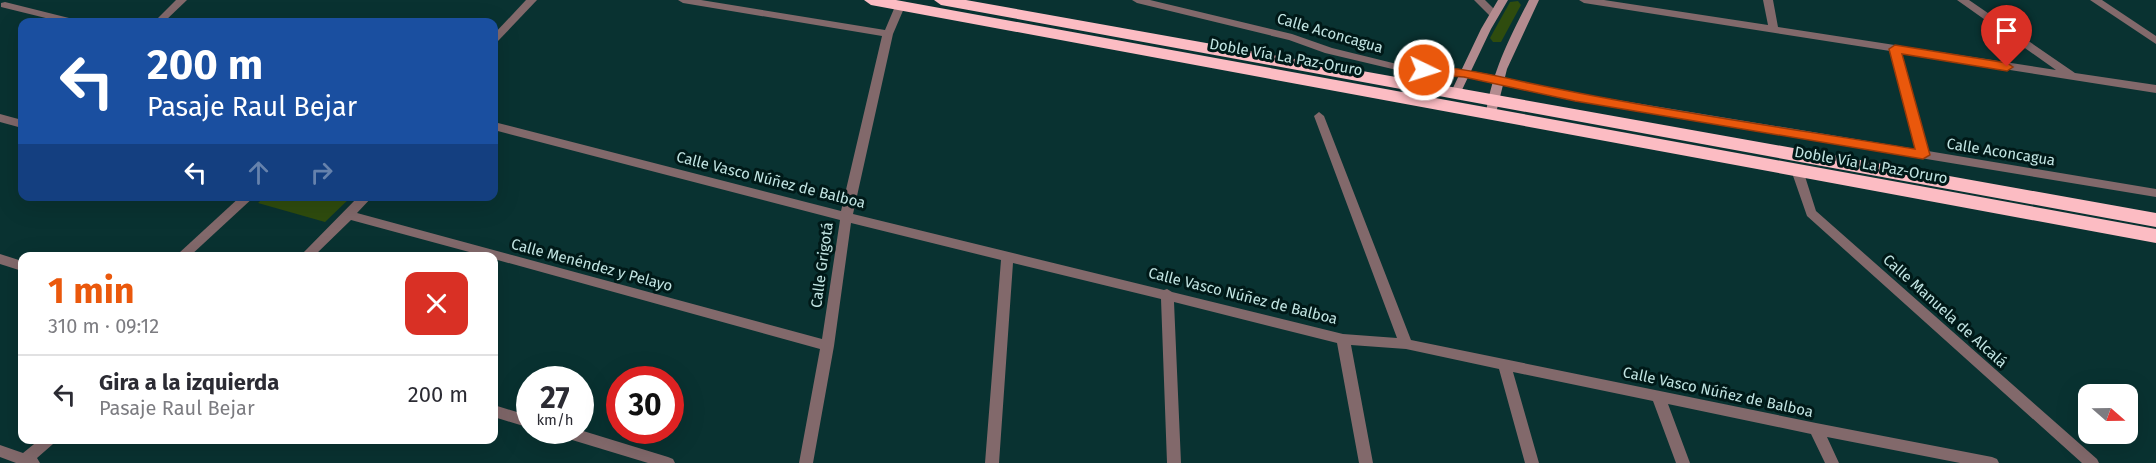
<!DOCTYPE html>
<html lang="es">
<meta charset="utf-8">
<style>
:root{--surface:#fff;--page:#f7f7f7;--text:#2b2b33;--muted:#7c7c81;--line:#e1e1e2;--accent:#ea580c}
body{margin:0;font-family:"Fira Sans",sans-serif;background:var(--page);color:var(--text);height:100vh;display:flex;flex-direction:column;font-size:22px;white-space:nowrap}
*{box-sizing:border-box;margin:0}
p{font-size:20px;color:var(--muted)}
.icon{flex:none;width:33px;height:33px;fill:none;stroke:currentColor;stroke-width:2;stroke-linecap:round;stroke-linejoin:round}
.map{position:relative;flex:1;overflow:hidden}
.details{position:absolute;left:18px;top:252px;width:480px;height:192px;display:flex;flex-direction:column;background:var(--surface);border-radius:12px;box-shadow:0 6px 24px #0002}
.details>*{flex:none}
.banner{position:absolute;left:18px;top:18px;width:480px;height:183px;border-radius:12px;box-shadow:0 6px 24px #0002;background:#1a4fa0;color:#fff;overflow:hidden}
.needle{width:39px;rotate:110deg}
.fabs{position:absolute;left:2078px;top:384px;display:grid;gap:12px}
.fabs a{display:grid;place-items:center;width:60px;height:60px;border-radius:12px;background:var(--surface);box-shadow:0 6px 24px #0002;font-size:30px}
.speed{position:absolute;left:516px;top:366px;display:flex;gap:12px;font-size:30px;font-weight:700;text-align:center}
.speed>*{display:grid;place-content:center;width:78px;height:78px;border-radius:50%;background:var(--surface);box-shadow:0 6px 24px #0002;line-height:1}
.speed small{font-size:15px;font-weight:400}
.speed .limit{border:9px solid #d22;background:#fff;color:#111}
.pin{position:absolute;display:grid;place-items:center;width:51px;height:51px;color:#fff;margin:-62px -26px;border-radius:50% 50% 50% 0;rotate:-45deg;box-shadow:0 0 6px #0007}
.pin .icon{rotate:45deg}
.me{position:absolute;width:66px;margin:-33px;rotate:94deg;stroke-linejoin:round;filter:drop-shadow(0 0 4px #0008)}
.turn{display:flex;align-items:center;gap:21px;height:126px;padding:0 30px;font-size:27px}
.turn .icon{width:78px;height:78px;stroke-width:2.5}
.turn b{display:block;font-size:42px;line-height:51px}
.lanes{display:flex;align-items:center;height:57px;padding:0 30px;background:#0003;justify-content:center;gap:30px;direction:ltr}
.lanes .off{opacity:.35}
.round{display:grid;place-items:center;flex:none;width:63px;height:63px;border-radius:12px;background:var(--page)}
.summary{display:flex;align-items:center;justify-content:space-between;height:102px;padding:0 30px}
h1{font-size:36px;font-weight:700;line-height:45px;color:var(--accent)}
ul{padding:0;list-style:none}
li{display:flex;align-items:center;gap:18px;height:78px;padding:0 30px;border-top:2px solid var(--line)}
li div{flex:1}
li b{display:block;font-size:22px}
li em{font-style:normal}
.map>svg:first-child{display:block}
</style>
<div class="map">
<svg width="2156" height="463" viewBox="0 0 2156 463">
<rect width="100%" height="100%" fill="#093231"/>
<!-- green -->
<g fill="#2f4c0e">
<path d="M1518,1L1521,5L1501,42H1493L1490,38L1510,2Z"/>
<path d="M264,197V196L351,197L325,222L258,203Z"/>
</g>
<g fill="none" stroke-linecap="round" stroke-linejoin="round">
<!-- street -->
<g fill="#82696b" fill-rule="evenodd">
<path d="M176,0H187L164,22H154Z"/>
<path d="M526,0H537L498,41L494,42V34Z"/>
<path d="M678,0H701L885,30L896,4H904L905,6L893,34L853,214L1164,290L1167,289L1172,292L1343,334L1397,338L1314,116L1319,112L1324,116L1411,340L1816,423L1992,457L1997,459L1999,463H1960L1827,437L1839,463H1825L1811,434L1668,404L1690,463H1676L1653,401L1513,372L1539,463H1525L1499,369L1406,349L1351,345L1373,463H1359L1337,343L1174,302L1181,463H1167L1161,299L1013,263L999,463H985L1001,260L851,223L834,346L813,463H799L820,349L494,259V256H484L351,220L314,256H301L303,253L359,196H373L357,213L822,339L840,220L494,130V122L841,211L882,36L683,3Z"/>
<path d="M1132,0H1150L1292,34L1332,48L1405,66L1464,71L1575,93L1916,149L1890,51L1584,3L1579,0H1604L1768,25L1763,0H1773L1778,27L2056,70L1957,0H1969L2075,73L2156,85V93L1901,53L1928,151L2156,189V197L1575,101L1464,77L1405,72L1325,53L1289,40L1137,3Z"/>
<path d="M1474,0H1485L1499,14L1498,16H1490Z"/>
<path d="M2090,0H2102L2156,36V44Z"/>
<path d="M5,2L77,20L78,22H62L1,7V3Z"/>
<path d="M0,114L22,120V128L0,122Z"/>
<path d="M1797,166L1803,170L1816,211L2097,459L2099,463H2082L1807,216L1791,170Z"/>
<path d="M241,196H255L190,256H177L179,253Z"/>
<path d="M0,254L22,261V271L0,264Z"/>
<path d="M494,405L530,416V428L494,417Z"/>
<path d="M552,430H580L668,457L673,459L675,463H648L559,436L554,434Z"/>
<path d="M39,440H55L53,444L37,458L40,463H16L0,457V445L23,453Z"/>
</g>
<!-- secondary -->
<g fill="#b38b8f" fill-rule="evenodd">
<path d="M1498,0H1508L1491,29L1461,92L1460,95H1452L1451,92L1481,29Z"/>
<path d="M1529,0H1539L1507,69L1496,113L1495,116H1487L1486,113C1492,72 1510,37 1529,0Z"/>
</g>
<!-- highway -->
<g fill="#fcbcc3" fill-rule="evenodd">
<path d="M864,0H896L2156,229V243L871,5Z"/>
<path d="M934,0H966L2156,213V227L941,5Z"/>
</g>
</g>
<!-- route -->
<path fill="#ea580c" stroke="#983908" stroke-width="1.5" d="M1895,45L2007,63L2013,67L2007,71L1902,54L1930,155L1923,159L1575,101L1464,77L1424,74L1418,70C1429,59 1511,79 1529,83C1657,110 1787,128 1915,149L1889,49Z"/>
<g text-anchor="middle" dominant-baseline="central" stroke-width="6" stroke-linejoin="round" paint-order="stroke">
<!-- street labels -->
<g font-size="15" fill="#c2e5e3" stroke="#001918">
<text transform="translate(1330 33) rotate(16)">Calle Aconcagua</text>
<text transform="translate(1286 57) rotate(10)">Doble Vía La Paz-Oruro</text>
<text transform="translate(2001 152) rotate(9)">Calle Aconcagua</text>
<text transform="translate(1871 165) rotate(10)">Doble Vía La Paz-Oruro</text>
<text transform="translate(771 180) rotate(14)">Calle Vasco Núñez de Balboa</text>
<text transform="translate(592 265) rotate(15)">Calle Menéndez y Pelayo</text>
<text transform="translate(822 265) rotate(-82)">Calle Grigotá</text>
<text transform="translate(1243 296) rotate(14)">Calle Vasco Núñez de Balboa</text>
<text transform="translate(1945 311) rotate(42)">Calle Manuela de Alcalá</text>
<text transform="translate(1718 392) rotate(12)">Calle Vasco Núñez de Balboa</text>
</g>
</g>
</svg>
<div class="fabs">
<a><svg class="needle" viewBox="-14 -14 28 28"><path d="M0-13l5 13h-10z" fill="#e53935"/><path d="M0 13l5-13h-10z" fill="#7c7c81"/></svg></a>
</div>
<div class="speed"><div>27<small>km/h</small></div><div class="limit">30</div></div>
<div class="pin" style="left:2007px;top:67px;background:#d93025"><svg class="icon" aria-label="arrive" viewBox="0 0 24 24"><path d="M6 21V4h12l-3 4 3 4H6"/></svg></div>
<svg class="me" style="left:1424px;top:70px" viewBox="-20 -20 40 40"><circle r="17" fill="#ea580c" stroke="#fff" stroke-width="3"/><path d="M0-11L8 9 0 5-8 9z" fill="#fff"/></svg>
<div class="banner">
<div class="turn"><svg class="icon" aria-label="left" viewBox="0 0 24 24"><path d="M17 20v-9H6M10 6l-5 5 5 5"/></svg><div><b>200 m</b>Pasaje Raul Bejar</div></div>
<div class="lanes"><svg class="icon" aria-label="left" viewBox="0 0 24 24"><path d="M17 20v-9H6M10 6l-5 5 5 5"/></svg><svg class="icon off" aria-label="ahead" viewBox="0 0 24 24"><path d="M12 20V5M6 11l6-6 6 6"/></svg><svg class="icon off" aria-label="right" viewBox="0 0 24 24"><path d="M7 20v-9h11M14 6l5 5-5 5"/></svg></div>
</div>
<section class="details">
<div class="summary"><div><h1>1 min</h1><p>310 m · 09:12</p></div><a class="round" style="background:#d93025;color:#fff"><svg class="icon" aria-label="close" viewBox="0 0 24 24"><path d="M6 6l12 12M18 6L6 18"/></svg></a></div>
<ul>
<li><svg class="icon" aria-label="left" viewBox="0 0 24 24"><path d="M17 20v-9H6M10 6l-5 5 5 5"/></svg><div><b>Gira a la izquierda</b><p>Pasaje Raul Bejar</p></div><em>200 m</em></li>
</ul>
</section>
</div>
